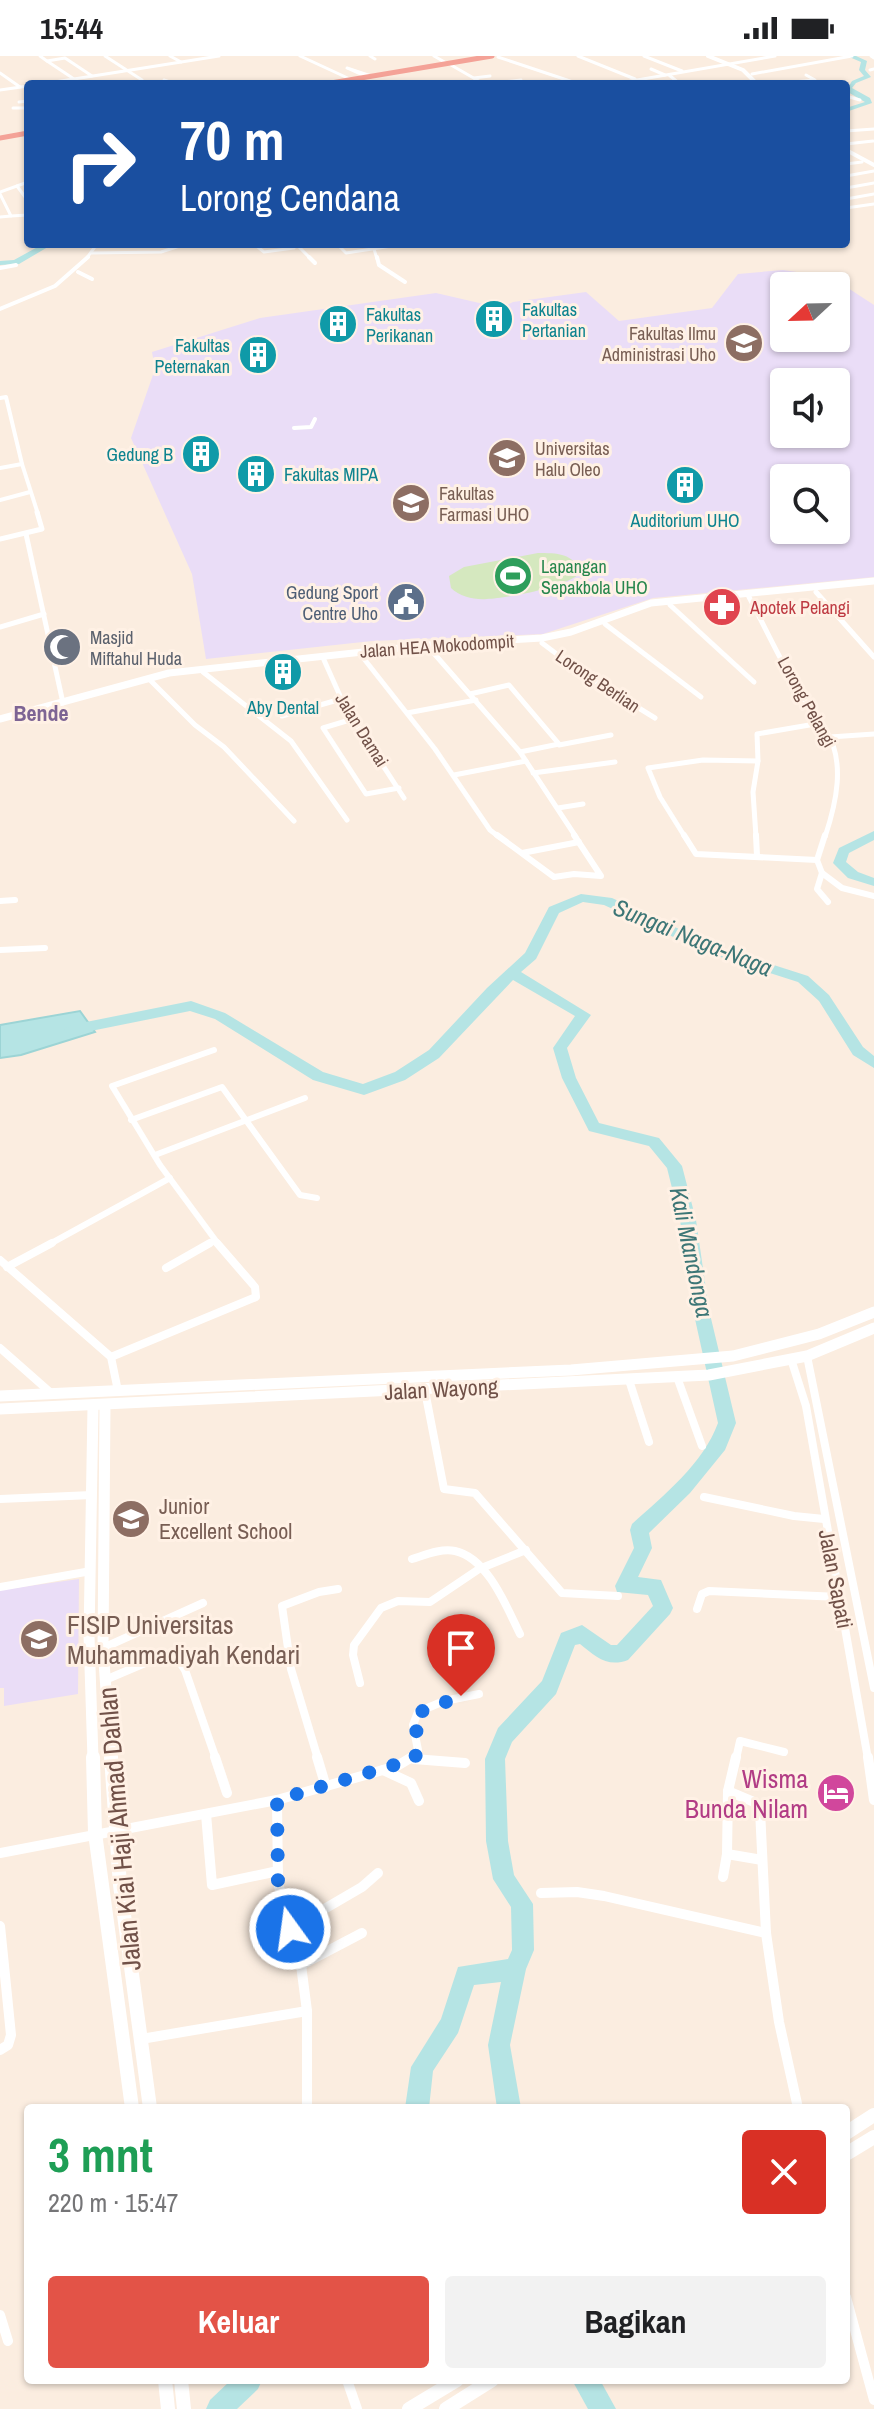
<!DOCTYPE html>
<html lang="id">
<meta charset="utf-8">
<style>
:root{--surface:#fff;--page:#f2f2f2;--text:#202124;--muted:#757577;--accent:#e35347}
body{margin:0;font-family:"Archivo Narrow",sans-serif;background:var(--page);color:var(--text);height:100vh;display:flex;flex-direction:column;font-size:30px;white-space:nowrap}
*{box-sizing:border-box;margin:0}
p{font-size:26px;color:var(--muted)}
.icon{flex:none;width:44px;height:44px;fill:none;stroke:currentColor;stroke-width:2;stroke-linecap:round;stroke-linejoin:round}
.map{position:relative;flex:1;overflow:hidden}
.drawer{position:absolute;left:24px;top:2048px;width:826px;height:280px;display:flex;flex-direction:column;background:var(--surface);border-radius:8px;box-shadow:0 2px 6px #0004}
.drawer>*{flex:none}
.hud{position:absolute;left:24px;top:24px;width:826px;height:168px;border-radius:8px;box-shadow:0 2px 6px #0004;background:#1a4fa0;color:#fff;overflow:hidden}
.needle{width:52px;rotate:248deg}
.buttons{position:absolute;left:770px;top:216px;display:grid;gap:16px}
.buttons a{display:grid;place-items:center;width:80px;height:80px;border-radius:8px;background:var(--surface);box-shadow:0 2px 6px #0004;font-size:40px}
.pin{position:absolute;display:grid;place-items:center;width:68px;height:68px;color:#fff;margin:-82px -34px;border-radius:50% 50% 50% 0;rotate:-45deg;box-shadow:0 0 8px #0007}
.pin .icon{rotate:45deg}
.me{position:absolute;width:88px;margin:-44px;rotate:346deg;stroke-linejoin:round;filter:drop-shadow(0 0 6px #0008)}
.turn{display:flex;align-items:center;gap:28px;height:168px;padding:0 24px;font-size:36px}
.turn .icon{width:104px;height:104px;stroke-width:2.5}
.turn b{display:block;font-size:56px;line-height:68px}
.round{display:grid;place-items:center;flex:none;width:84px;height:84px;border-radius:8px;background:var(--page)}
.headline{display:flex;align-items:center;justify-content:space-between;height:136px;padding:0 24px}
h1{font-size:48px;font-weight:800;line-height:60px;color:#1e9e55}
.button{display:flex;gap:16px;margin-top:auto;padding:16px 24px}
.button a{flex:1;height:92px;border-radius:8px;background:var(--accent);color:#fff;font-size:32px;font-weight:800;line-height:92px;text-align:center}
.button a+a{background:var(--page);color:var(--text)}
.status{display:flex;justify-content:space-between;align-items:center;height:56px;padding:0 40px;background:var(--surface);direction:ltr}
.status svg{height:22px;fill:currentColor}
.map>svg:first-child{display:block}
</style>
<div class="status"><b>15:44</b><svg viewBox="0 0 49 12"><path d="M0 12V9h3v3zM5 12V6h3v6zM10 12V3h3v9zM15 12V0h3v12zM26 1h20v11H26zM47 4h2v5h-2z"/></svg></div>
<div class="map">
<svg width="874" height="2353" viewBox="0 0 874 2353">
<rect width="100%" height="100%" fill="#fbede0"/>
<!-- education -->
<g fill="#eaddf7" fill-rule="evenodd">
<path d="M783,214L831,221L874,249V521L653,542L543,578L372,585L206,603L192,518L131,382L155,313L152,296L260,262L436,237L501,252L513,246L586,236L619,265L712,252L738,218ZM784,230H836V282H784ZM784,326H836V378H784ZM784,422H836V474H784Z"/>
<path d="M79,1523L78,1638L4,1650V1632H0V1534Z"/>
</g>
<!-- green -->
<path fill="#d5e8bf" d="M538,497C556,497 575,497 580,517C567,531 508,542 487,543C475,544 460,541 451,532L449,520L464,511Z"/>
<!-- water -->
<path fill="#b5e4e4" stroke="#9cd4d5" stroke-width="2" d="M80,955L95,976L21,999L0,1002V969Z"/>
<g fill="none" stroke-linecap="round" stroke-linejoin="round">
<!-- river -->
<g fill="#b5e4e4" fill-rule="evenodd">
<path d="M847,0H856L867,5L865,14L871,21L856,27L852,32L870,42L872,47L846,56V52L865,46L846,35L852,25L864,20L859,14L861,6Z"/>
<path d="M43,188H53L19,208L0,209V205L14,204Z"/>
<path d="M874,775V784L849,797L846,806L858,816L874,822V830L848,822L833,807L839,792Z"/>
<path d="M581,838L612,842L718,891L808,920L829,939L863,991L874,1000V1012L853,999L819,945L798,926L708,897L604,849L583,846L559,857L536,903L521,916L591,959L567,992L576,1022L599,1067L659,1082L682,1110L696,1164L709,1254L736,1367L725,1394L690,1437L649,1477L652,1492L638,1521L661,1524L673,1552L670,1558L628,1604C607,1612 595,1600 580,1588L575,1589L556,1638L512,1686L505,1703L508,1785L514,1819L533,1848L534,1894L526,1913L510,1989L521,2052H497L488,1989L501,1926L474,1929L458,1977L433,2015L429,2052H405L411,2011L441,1963L458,1911L508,1903L512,1894L511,1851L493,1823L486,1785L485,1703L498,1672L542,1625L561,1577L582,1569L611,1589H617L653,1550L648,1539L617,1536L615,1530L634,1492L630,1474L632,1468C664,1439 703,1408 718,1367L693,1254L680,1164L667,1112L649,1090L589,1075L562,1022L553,992L575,960L513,924L439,1002L405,1024L364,1039L313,1024L215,963L190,955L71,979L64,974L71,969L191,945L225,957L323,1016L363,1028L395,1016L429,994L487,932L525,897L549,851Z"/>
<path d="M231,2324H262L258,2333L237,2353H206L210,2344Z"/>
<path d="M572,2324H600L616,2353H588Z"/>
</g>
<!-- street-far5 -->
<g stroke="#fff" stroke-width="3">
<path d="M40,0L47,5L65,2L92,20"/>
<path d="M105,0L142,24"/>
<path d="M170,0L181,6"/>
<path d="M300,0L352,24"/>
<path d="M370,0L375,3"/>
<path d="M434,0L448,8"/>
<path d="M578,0L635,23"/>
<path d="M644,0L682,15"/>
<path d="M871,0L874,2"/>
<path d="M498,1L579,28"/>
<path d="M451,9L484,28L521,24"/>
<path d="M651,13L665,19"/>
<path d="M870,14L874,13"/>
<path d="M0,17L20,31"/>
<path d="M752,18L852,0"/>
<path d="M669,19L680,28"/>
<path d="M367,21L347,12L371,20"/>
<path d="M474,22L490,20"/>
<path d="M74,23L219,0"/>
<path d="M164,24L176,28"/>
<path d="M41,28L74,23L47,5"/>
<path d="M614,28L775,0"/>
<path d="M771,28L815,24L806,19"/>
<path d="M0,34L28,30"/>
<path d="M846,40L860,44"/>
<path d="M19,46L28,45"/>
<path d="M13,52H28"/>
<path d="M846,75L874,73"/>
<path d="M846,88L873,85"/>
<path d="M846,108L862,106"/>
<path d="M846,120L874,115"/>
<path d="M17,130L28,145"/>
<path d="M846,132L874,127"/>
<path d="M0,136L28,126"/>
<path d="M0,138L11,160L0,161"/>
<path d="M846,143L874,138"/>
<path d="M846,152L874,148"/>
<path d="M11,160L28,159"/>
<path d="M254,188L264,196L294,192"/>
<path d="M337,188L346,197L405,188"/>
<path d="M292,190L321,188"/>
<path d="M299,191L311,203"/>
<path d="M374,193L377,203"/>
<path d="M91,197L161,196L186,188"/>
<path d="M86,203L97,188"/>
</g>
<!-- street-far4 -->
<g stroke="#fff" stroke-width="4">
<path d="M309,201L315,207"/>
<path d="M377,201L379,209L405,226"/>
<path d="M0,212L16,209"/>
<path d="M78,216L92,223"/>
<path d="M0,253L55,230L88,201"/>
<path d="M0,342L6,341L22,408L0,412"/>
<path d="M294,372L311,371L315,363"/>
<path d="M22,408L38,458"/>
<path d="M0,444L30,436"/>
</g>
<!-- street-far3 -->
<g stroke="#fff" stroke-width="5">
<path d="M26,478L63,647"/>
<path d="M0,483L42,473L37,456"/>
<path d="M816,536L874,601"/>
<path d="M749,541C766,573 782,608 801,639C809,651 819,662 826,674C846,706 836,748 825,781"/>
<path d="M670,549L754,626"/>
<path d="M605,568L701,641"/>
<path d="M0,571L44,558"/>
<path d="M542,587L582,617L655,662"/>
<path d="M431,594L520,696L576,781"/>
<path d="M361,599L435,693L490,774L499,781"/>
<path d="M324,604L345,651L404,742"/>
<path d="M203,616L291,685L347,764"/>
<path d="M151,625L195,669L224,691L294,765"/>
<path d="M470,638L509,629L559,688L520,696"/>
<path d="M407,657L476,644"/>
<path d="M282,660L341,643"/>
<path d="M353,663L323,672L366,738L399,732"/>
<path d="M830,681L874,678"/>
<path d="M559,689L611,679"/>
<path d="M533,717L615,706"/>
<path d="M454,719L526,705"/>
<path d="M558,752L583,748"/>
<path d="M685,781L660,741L648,712L703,704L758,705"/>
<path d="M756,781L753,736L758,705L757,678L821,667"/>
</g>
<!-- street-far2 -->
<g stroke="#fff" stroke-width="6">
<path d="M497,779L554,821L574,818L601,820L574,779"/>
<path d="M684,779L696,798L817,804"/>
<path d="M756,779L757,800"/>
<path d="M825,779L817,804L822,817L817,833L828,846"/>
<path d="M522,797L579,786"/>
<path d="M822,817L842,832L874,840"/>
<path d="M0,845L15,844"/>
<path d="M0,894L45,892"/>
<path d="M214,994L112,1030L160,1109L219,1189"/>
<path d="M131,1064L222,1031L300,1139L317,1142"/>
<path d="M155,1099L305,1042"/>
<path d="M48,1189L170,1122"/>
<path d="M207,1189L213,1185"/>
</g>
<!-- street-far1 -->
<g stroke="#fff" stroke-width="8">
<path d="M0,1204L111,1301L118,1335"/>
<path d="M7,1211L52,1187"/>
<path d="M166,1212L210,1187"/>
<path d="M0,1292L51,1337"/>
<path d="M807,1300L874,1632"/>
<path d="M111,1301L256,1241L255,1231L217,1187"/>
<path d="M791,1303L806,1350L868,1703"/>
<path d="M677,1321L702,1390"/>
<path d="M629,1324L649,1386"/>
<path d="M425,1335L444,1433L475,1437L562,1537L618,1540"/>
<path d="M704,1441L794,1460L824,1463"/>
<path d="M0,1443L92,1439"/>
<path d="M412,1503C425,1499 441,1492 455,1495C488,1502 507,1552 520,1578"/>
<path d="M0,1531L91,1515"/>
<path d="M697,1553L702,1538L709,1535L839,1541"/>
<path d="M103,1592L203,1547"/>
<path d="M105,1624L164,1599L177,1602L185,1614L216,1703"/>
<path d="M360,1627L353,1599L354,1589L381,1552L398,1545L430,1546L479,1513L526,1494"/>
<path d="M318,1703L291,1613L282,1550L319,1536L338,1533"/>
<path d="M410,1703L418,1694L413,1669L418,1656L444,1645L479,1638"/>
<path d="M414,1703H420"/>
<path d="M736,1703L740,1685L784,1696"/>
</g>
<!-- street -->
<g stroke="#fff" stroke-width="10">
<path d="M215,1701L227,1737"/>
<path d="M317,1701L326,1731"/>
<path d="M736,1701L728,1735L754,1746L760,1754L766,1877"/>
<path d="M868,1701L874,1744"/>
<path d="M414,1703L465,1707"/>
<path d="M383,1714L411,1727L419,1745"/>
<path d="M277,1744L278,1827L301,1909L307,1955V2052"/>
<path d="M206,1758L212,1829L278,1815"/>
<path d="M0,1797L277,1744L397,1710L412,1701"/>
<path d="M727,1798L762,1804"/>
<path d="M723,1821L727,1798L728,1735"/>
<path d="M541,1837L577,1836L604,1840L766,1877L779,1966L798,2052"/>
<path d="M0,1870L11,1979L8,1989L0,1994"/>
<path d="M290,1873L362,1831L378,1817"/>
<path d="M301,1909L362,1877"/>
<path d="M141,1983L307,1955"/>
<path d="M846,2241L874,2344"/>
<path d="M0,2259L8,2285"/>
<path d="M347,2324L357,2353"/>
</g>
<!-- secondary-far3 -->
<g stroke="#fff" stroke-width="4">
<path d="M708,0L743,14L757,28"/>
<path d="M846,94L874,109"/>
</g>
<!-- secondary-far2 -->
<path stroke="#fff" stroke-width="7" d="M0,663L169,617L428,589L542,582L571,576L651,547L874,525"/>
<!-- secondary-far1 -->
<g stroke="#fff" stroke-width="11">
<path d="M0,1340L571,1314L733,1300L819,1278L874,1256"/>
<path d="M105,1350L103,1592L111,1703"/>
<path d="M0,1353L709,1319L807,1300L874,1272"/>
<path d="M93,1703L89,1580L93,1351"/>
</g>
<!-- secondary -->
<g stroke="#fff" stroke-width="14">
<path d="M93,1701L95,1777L132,2052"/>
<path d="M111,1701L120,1829L150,2052"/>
<path d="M846,2077L874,2059"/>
<path d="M846,2098L874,2081"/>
<path d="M165,2324L168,2353"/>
<path d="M181,2324L184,2353"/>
<path d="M409,2353L457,2324"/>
<path d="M446,2353L492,2324"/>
</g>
<!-- highway -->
<g stroke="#f4a297" stroke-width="5">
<path d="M325,28L492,0"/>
<path d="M0,82L28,77"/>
</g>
</g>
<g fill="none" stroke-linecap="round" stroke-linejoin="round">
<!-- route -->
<path stroke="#1a73e8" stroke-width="14" stroke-dasharray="0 25.2" d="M290,1873L278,1827L277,1744L414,1703L418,1695L415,1658L461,1640"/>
</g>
<!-- icons -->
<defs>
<g id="building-disc" transform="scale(2)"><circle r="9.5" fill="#0f9aa8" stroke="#fff1e5"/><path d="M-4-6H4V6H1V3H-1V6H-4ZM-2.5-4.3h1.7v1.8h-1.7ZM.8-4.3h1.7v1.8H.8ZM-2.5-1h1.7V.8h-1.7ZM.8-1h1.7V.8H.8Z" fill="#fff"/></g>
<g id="university-disc" transform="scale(2)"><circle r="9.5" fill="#8d6e63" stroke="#fff1e5"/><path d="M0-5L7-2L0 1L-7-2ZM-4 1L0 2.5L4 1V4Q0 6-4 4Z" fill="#fff"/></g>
<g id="stadium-disc" transform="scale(2)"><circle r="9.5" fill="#2e9e5b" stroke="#fff1e5"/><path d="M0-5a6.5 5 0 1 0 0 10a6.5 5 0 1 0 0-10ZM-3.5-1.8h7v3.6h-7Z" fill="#fff"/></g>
<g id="civic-disc" transform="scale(2)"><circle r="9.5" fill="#5c6f8a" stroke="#fff1e5"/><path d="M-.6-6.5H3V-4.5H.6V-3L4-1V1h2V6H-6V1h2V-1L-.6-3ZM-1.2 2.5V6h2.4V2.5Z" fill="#fff"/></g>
<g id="pharmacy-disc" transform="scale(2)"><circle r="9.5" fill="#e0444e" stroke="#fff1e5"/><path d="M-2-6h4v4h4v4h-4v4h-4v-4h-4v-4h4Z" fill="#fff"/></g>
<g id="mosque-disc" transform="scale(2)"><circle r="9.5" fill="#6b7280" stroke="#fff1e5"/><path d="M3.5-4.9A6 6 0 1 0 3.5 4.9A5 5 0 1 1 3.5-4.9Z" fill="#fff"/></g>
<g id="school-disc" transform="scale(2)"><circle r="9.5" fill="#8d6e63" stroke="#fff1e5"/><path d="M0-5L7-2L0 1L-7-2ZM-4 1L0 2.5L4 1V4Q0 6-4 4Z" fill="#fff"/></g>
<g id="hotel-disc" transform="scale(2)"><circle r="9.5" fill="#d1479c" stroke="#fff1e5"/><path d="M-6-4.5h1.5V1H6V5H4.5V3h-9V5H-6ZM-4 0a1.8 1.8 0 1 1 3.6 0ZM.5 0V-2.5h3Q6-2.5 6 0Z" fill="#fff"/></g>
</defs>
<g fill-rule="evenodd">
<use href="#building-disc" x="494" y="263"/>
<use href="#building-disc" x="338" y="268"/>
<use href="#university-disc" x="744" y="287"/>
<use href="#building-disc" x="258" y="299"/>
<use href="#building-disc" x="201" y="398"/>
<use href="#university-disc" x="507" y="402"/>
<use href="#building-disc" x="256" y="418"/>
<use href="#building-disc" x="685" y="429"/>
<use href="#university-disc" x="411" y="447"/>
<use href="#stadium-disc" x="513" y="520"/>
<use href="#civic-disc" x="406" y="546"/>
<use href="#pharmacy-disc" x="722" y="551"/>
<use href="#mosque-disc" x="62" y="591"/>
<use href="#building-disc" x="283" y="616"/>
<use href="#school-disc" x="131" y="1463"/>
<use href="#university-disc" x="39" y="1583"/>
<use href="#hotel-disc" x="836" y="1737"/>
</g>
<g text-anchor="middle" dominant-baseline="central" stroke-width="6" stroke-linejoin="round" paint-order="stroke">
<!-- far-culture labels -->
<g font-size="18" fill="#0d838f" stroke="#fff1e5" text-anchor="start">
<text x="522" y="253">Fakultas<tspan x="522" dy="21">Pertanian</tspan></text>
<text x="366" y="258">Fakultas<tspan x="366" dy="21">Perikanan</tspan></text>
<text x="230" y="289" text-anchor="end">Fakultas<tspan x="230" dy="21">Peternakan</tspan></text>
<text x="173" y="398" text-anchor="end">Gedung B</text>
<text x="284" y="418">Fakultas MIPA</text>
<text x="685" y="464" text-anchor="middle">Auditorium UHO</text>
<text x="283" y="651" text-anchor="middle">Aby Dental</text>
</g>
<!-- far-education labels -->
<g font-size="18" fill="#785e54" stroke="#fff1e5" text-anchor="start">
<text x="716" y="277" text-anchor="end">Fakultas Ilmu<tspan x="716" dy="21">Administrasi Uho</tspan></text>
<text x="535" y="392">Universitas<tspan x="535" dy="21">Halu Oleo</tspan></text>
<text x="439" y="437">Fakultas<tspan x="439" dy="21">Farmasi UHO</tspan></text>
</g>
<!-- far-leisure labels -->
<g font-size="18" fill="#27864d" stroke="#fff1e5" text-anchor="start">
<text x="541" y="510">Lapangan<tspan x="541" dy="21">Sepakbola UHO</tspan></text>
</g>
<!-- far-service labels -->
<g font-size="18" fill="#4e5e75" stroke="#fff1e5" text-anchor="end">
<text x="378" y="536">Gedung Sport<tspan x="378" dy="21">Centre Uho</tspan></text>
</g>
<!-- far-health labels -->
<g font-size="18" fill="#be3a42" stroke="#fff1e5" text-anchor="start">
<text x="750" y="551">Apotek Pelangi</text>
</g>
<!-- far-worship labels -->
<g font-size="18" fill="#5b616d" stroke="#fff1e5" text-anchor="start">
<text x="90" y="581">Masjid<tspan x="90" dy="21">Miftahul Huda</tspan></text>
</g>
<!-- far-street labels -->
<g font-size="18" fill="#715148" stroke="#fff1e5">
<text transform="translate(437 590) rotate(-4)">Jalan HEA Mokodompit</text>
<text transform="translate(598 625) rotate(34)">Lorong Berlian</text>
<text transform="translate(807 646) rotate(61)">Lorong Pelangi</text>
<text transform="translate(362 674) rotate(58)">Jalan Damai</text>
</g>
<!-- far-quarter labels -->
<g font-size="22" font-weight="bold" fill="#7d6494" stroke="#fff1e5">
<text x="41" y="657">Bende</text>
</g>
<!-- street labels -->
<g font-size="22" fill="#715148" stroke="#fff1e5">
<text transform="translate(441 1333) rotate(-3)">Jalan Wayong</text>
<text transform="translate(836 1523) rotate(79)">Jalan Sapati</text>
</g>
<!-- education labels -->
<g font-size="22" fill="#785e54" stroke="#fff1e5" text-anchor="start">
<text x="159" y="1450">Junior<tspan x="159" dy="25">Excellent School</tspan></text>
</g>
<!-- water labels -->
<g font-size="24" font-style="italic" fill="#3d7676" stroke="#fff1e5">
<text transform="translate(693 881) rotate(22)">Sungai Naga-Naga</text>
<text transform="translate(692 1196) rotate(78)">Kali Mandonga</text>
</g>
<!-- near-education labels -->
<g font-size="26" fill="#785e54" stroke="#fff1e5" text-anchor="start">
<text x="67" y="1568">FISIP Universitas<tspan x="67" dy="30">Muhammadiyah Kendari</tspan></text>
</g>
<!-- near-hotel labels -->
<g font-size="26" fill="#b23c85" stroke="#fff1e5" text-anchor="end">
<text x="808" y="1722">Wisma<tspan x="808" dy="30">Bunda Nilam</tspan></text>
</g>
<!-- near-street labels -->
<g font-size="26" fill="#715148" stroke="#fff1e5">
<text transform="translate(119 1773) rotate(-95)">Jalan Kiai Haji Ahmad Dahlan</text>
</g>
</g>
</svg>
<div class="buttons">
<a><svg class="needle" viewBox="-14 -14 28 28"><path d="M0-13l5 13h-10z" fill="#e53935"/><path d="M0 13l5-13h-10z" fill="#757577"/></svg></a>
<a><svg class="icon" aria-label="sound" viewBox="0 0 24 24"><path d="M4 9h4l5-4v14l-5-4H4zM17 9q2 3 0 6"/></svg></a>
<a><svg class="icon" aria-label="search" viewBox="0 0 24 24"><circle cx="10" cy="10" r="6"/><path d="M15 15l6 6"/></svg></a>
</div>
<div class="pin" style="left:461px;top:1640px;background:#d93025"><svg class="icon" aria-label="arrive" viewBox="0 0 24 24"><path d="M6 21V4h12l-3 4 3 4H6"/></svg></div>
<svg class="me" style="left:290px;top:1873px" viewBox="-20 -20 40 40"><circle r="17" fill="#1a73e8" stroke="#fff" stroke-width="3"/><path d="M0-11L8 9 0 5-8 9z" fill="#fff"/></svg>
<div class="hud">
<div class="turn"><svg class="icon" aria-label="right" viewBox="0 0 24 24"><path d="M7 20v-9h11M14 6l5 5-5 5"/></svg><div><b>70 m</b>Lorong Cendana</div></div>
</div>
<section class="drawer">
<div class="headline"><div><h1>3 mnt</h1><p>220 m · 15:47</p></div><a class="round" style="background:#d93025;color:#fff"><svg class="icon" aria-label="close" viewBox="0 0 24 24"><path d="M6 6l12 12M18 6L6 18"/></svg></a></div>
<div class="button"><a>Keluar</a><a>Bagikan</a></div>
</section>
</div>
